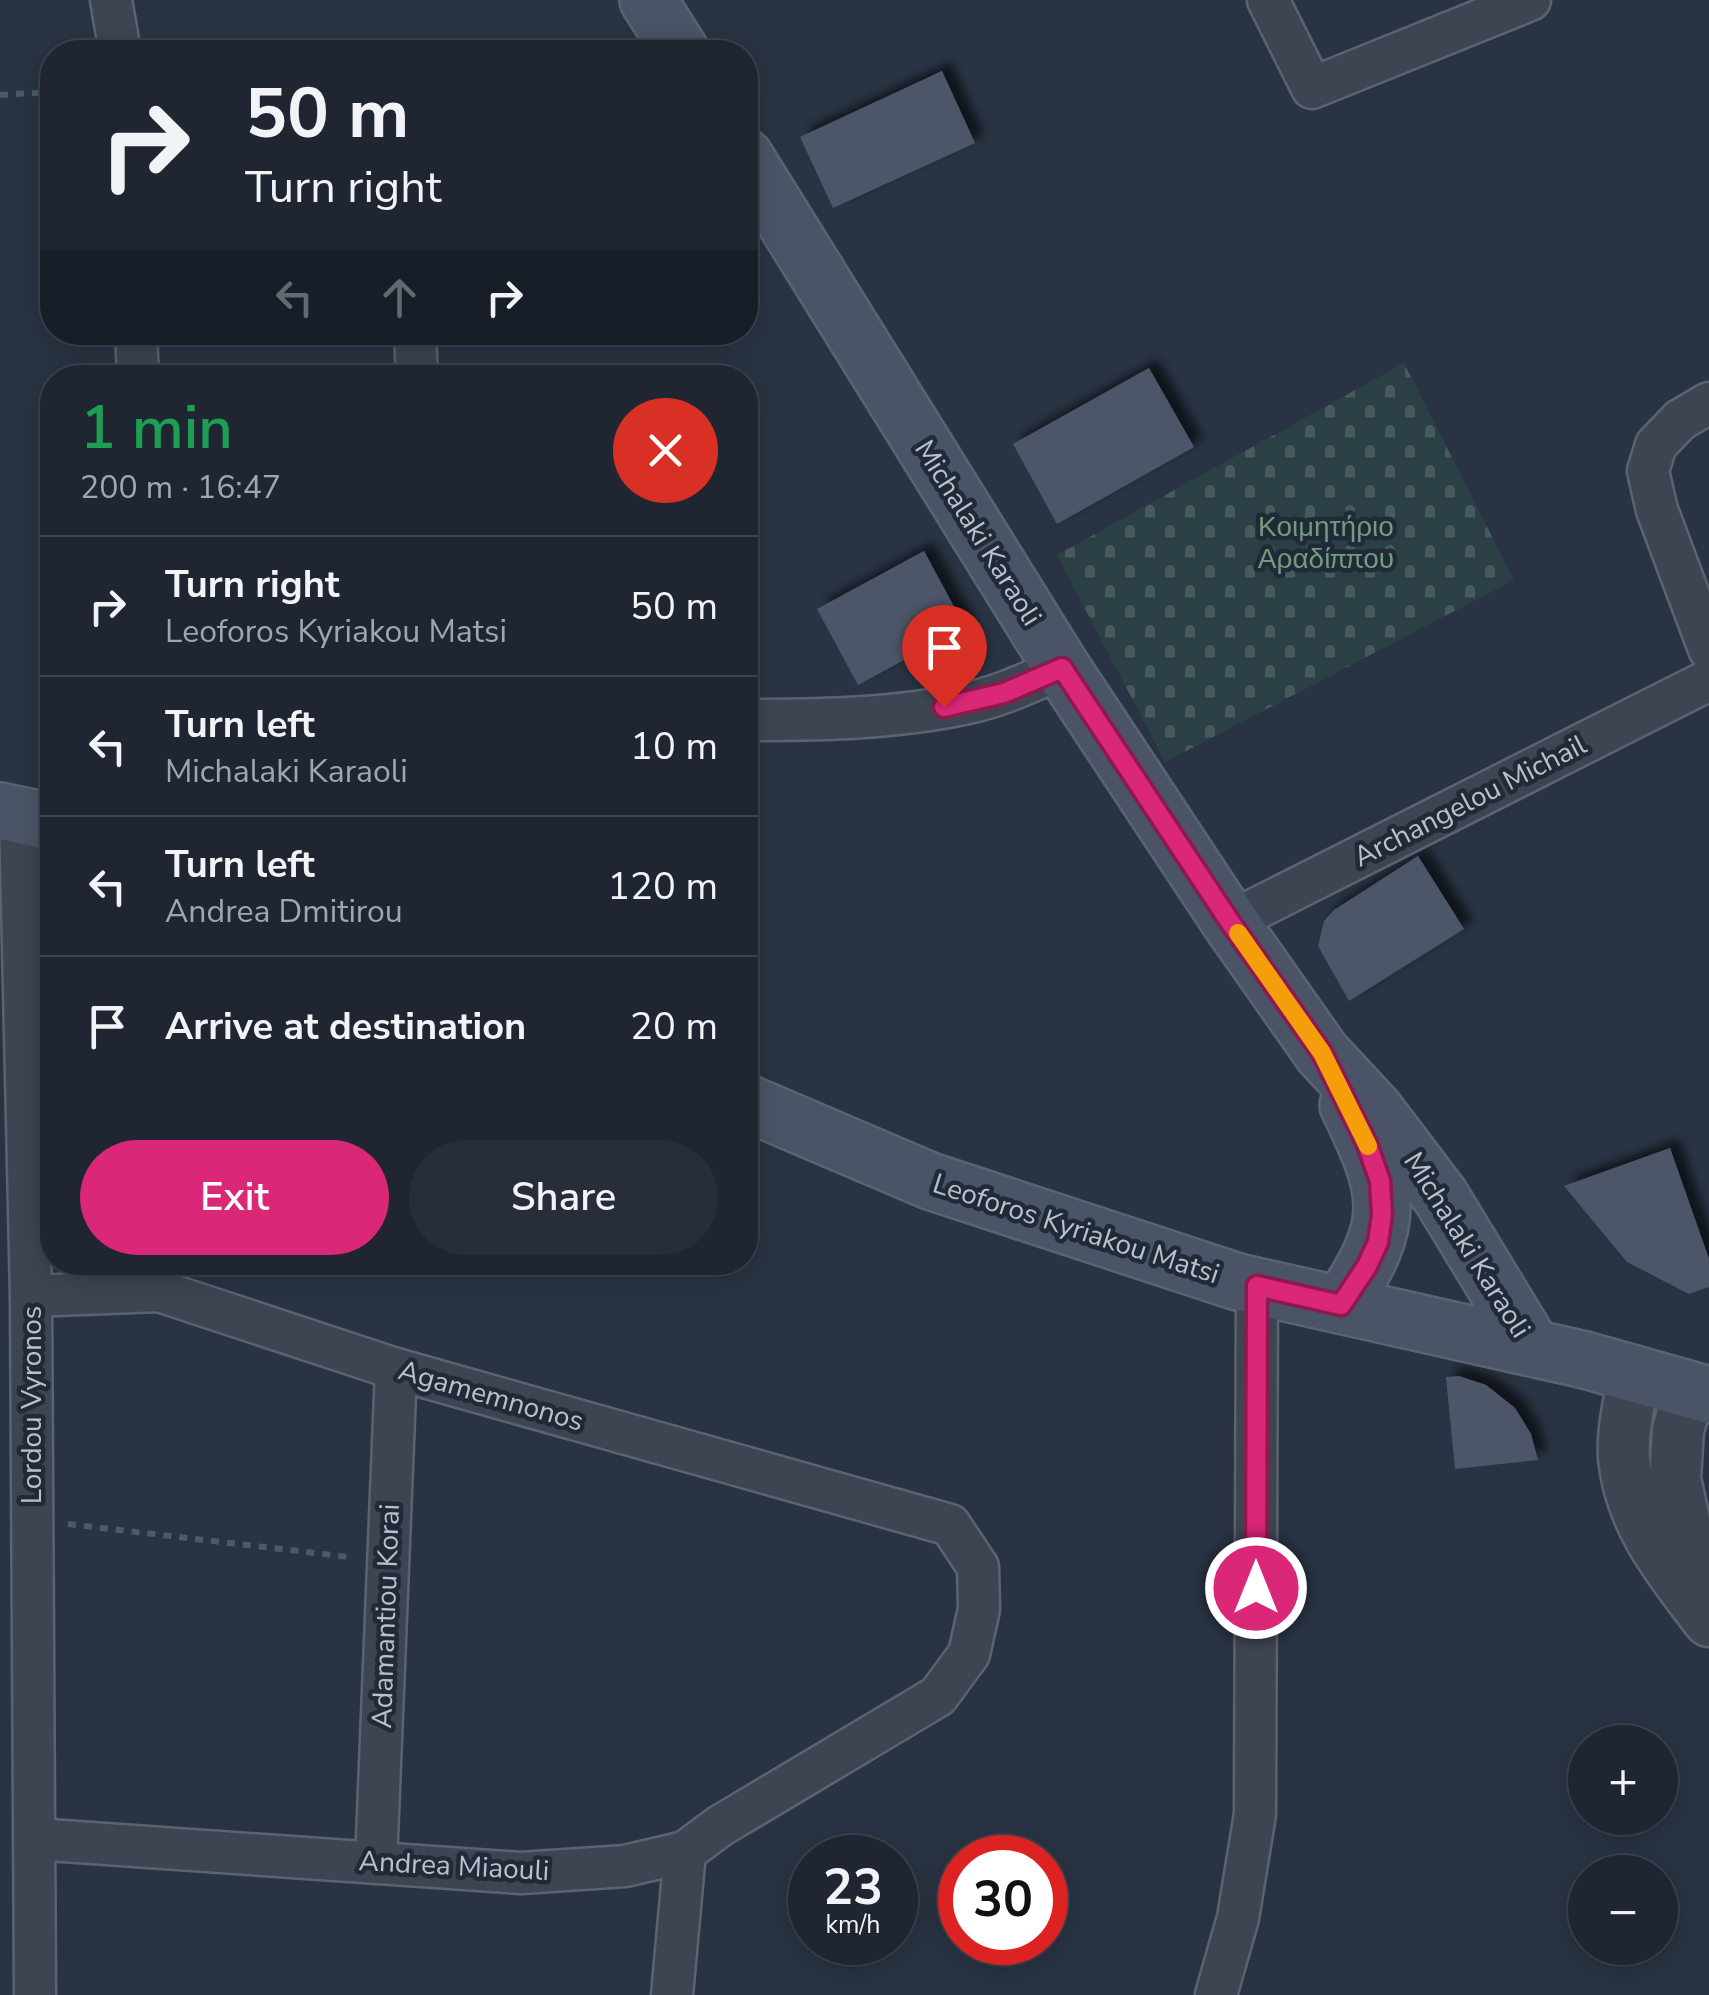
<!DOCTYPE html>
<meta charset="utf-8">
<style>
:root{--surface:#1f2632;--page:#272e3a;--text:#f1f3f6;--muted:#a1a5ac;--line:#3c434d;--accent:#db2777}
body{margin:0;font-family:"Nunito Sans",sans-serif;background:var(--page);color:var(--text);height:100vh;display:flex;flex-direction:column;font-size:38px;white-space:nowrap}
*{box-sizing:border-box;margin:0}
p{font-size:32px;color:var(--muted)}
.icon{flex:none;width:55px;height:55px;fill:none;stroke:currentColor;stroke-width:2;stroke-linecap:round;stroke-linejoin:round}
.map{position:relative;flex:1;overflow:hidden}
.sheet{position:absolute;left:40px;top:365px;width:718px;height:910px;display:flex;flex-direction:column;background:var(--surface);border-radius:40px;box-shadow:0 5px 25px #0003,0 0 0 2px var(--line)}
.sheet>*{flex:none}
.banner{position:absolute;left:40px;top:40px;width:718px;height:305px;border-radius:40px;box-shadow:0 5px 25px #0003,0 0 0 2px var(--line);background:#1f2632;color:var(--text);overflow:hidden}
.tools{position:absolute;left:1568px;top:1725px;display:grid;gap:20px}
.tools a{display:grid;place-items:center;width:110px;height:110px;border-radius:50%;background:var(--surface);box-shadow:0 5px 25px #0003,0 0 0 2px var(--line);font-size:50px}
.speed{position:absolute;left:788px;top:1835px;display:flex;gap:20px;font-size:50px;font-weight:700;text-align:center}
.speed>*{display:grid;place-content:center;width:130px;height:130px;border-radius:50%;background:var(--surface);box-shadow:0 5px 25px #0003,0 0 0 2px var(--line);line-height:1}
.speed small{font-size:25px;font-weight:400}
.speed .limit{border:15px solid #d22;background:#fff;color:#111}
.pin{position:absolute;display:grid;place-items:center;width:85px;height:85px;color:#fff;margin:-102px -42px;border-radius:50% 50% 50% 0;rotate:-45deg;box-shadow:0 0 10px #0007}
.pin .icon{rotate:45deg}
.me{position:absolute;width:110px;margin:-55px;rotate:0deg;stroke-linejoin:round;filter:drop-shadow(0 0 8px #0008)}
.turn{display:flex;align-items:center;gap:35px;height:210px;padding:0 40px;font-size:45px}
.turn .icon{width:130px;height:130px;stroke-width:2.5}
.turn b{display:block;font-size:70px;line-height:85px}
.lanes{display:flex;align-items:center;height:95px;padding:0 40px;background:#0003;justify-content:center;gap:50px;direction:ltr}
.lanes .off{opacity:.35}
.round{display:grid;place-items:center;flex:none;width:105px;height:105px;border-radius:52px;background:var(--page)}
.head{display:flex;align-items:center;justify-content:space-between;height:170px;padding:0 40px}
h1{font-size:60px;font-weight:600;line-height:75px;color:#1e9e55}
.cta{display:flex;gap:20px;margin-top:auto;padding:20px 40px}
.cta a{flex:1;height:115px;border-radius:60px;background:var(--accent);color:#fff;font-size:40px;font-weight:600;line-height:115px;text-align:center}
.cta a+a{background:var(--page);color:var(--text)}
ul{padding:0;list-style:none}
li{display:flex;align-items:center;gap:30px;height:140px;padding:0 40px;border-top:2px solid var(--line)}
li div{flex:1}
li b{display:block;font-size:38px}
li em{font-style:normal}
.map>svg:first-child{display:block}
</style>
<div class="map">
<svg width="1709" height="1995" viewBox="0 0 1709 1995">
<defs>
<pattern id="cemetery-stones" width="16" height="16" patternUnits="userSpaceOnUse" patternTransform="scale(2.5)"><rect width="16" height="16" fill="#2b4044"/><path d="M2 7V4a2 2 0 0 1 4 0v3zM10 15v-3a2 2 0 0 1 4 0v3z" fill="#485a5e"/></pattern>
<filter id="shadow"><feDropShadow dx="9" dy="-9" stdDeviation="5" flood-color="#0009"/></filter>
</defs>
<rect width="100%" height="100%" fill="#293343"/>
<!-- cemetery -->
<path fill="url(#cemetery-stones)" d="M1404,363L1514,580L1165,762L1057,555Z"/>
<!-- building -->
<g fill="#4d5769" filter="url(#shadow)">
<path d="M942,71L975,143L833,208L800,137Z"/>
<path d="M1149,368L1194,447L1057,524L1013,444Z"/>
<path d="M924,551L965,627L858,685L817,609Z"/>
<path d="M1418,856L1464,929L1349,1001L1318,946L1324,921L1334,910Z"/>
<path d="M1670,1148L1709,1259V1287L1689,1294L1627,1262L1564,1186Z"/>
<path d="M1459,1376L1486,1385L1515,1408L1531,1434L1538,1460L1455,1469L1446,1377Z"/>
</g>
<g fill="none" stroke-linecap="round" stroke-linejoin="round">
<!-- minor casing -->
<g stroke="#5b6370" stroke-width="45">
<g id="minor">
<path d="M111,0L120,52"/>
<path d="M1268,0L1312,88L1530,0"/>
<path d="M136,332L138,378"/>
<path d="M415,332L417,378"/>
<path d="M1709,403L1680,420L1656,445L1648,471L1657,510L1709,649"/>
<path d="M745,720C819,720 895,719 968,703C1001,696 1032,681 1062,668"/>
<path d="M20,815L31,1296L35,1995"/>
<path d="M1230,922L1709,680"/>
<path d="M31,1296L159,1291L396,1369L950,1525L978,1567L979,1609L969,1654L938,1696L720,1826L685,1852L625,1866L521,1873L34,1839"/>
<path d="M376,1863L396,1369"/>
<path d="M672,1995L685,1852"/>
<path d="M1216,1995L1238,1918L1255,1814L1257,1286"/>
</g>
</g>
<!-- tertiary casing -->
<g stroke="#5b6370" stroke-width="55">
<g id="tertiary">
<path d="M1634,1373C1630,1400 1622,1431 1624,1458C1630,1523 1672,1572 1709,1621"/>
<path d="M1690,1388L1678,1430L1675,1479L1700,1594"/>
</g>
</g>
<!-- secondary casing -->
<g stroke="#5b6370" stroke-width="60">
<g id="secondary">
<path d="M648,0L681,52"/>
<path d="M745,157L1062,668L1230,922L1322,1053L1375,1110L1441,1197L1532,1347"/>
<path d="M0,811L52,822"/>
<path d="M745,1102L930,1181L1238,1282L1585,1360L1709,1395"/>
<path d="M1341,1305C1398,1221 1391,1194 1348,1105"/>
</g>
</g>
<!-- path -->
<g stroke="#495d60" stroke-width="6" stroke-dasharray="8 8" stroke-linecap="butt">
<path d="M0,95L52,92"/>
<path d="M68,1524L349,1557"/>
</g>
<!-- minor -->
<use href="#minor" stroke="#3d4553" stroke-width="40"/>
<!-- tertiary -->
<use href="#tertiary" stroke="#3d4553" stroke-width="50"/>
<!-- secondary -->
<use href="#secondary" stroke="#4b5466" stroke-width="55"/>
</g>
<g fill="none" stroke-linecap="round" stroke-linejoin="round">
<!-- route casing -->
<g stroke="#8e194d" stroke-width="25">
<path id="route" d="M944,707L1004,693L1062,668L1230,922L1322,1053L1367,1144L1380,1181L1382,1215L1378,1242L1367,1266L1341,1305L1257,1286L1256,1588"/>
</g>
<!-- route -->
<use href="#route" stroke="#db2777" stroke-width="18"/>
<!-- slow -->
<path stroke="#f59e0b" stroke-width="18" d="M1238,933L1322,1053L1368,1146"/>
</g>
<g text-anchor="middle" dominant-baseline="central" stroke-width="9" stroke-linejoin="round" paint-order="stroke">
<!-- park labels -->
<g font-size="28" fill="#729c7e" stroke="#212a38">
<text x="1326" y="527">Κοιμητήριο<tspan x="1326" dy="32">Αραδίππου</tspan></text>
</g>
<!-- street labels -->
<g font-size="28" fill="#bac1cc" stroke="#212a38">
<text transform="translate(978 533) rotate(58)">Michalaki Karaoli</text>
<text transform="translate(1470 801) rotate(-27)">Archangelou Michail</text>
<text transform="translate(1076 1229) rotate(18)">Leoforos Kyriakou Matsi</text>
<text transform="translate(1467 1245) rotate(58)">Michalaki Karaoli</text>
<text transform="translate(491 1396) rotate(16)">Agamemnonos</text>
<text transform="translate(32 1405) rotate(-90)">Lordou Vyronos</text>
<text transform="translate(386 1616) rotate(-88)">Adamantiou Korai</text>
<text transform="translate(454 1866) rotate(3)">Andrea Miaouli</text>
</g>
</g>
</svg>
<div class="tools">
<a>+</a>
<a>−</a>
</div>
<div class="speed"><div>23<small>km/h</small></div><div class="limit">30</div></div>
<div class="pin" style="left:944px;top:707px;background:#d93025"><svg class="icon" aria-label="arrive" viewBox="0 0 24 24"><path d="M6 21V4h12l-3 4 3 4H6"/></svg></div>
<svg class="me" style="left:1256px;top:1588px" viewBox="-20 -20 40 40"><circle r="17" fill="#db2777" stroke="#fff" stroke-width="3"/><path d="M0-11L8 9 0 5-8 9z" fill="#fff"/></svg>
<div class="banner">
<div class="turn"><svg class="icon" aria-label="right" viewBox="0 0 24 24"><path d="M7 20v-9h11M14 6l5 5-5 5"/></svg><div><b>50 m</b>Turn right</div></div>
<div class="lanes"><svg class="icon off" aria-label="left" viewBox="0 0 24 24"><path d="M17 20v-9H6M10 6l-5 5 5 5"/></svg><svg class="icon off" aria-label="ahead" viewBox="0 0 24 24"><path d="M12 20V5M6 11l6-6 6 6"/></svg><svg class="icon" aria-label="right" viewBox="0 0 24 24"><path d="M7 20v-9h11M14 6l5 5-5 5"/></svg></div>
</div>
<section class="sheet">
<div class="head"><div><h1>1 min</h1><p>200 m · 16:47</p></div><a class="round" style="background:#d93025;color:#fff"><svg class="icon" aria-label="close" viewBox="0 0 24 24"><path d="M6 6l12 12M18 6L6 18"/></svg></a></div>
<ul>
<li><svg class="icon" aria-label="right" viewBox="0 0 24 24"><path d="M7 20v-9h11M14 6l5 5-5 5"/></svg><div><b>Turn right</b><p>Leoforos Kyriakou Matsi</p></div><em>50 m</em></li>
<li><svg class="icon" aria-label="left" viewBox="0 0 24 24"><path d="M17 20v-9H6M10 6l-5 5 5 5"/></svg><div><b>Turn left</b><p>Michalaki Karaoli</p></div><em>10 m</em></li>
<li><svg class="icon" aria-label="left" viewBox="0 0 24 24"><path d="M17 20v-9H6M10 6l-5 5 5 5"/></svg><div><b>Turn left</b><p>Andrea Dmitirou</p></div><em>120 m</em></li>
<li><svg class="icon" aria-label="arrive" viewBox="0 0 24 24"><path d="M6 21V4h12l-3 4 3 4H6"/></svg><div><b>Arrive at destination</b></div><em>20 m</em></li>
</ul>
<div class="cta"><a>Exit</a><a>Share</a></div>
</section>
</div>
